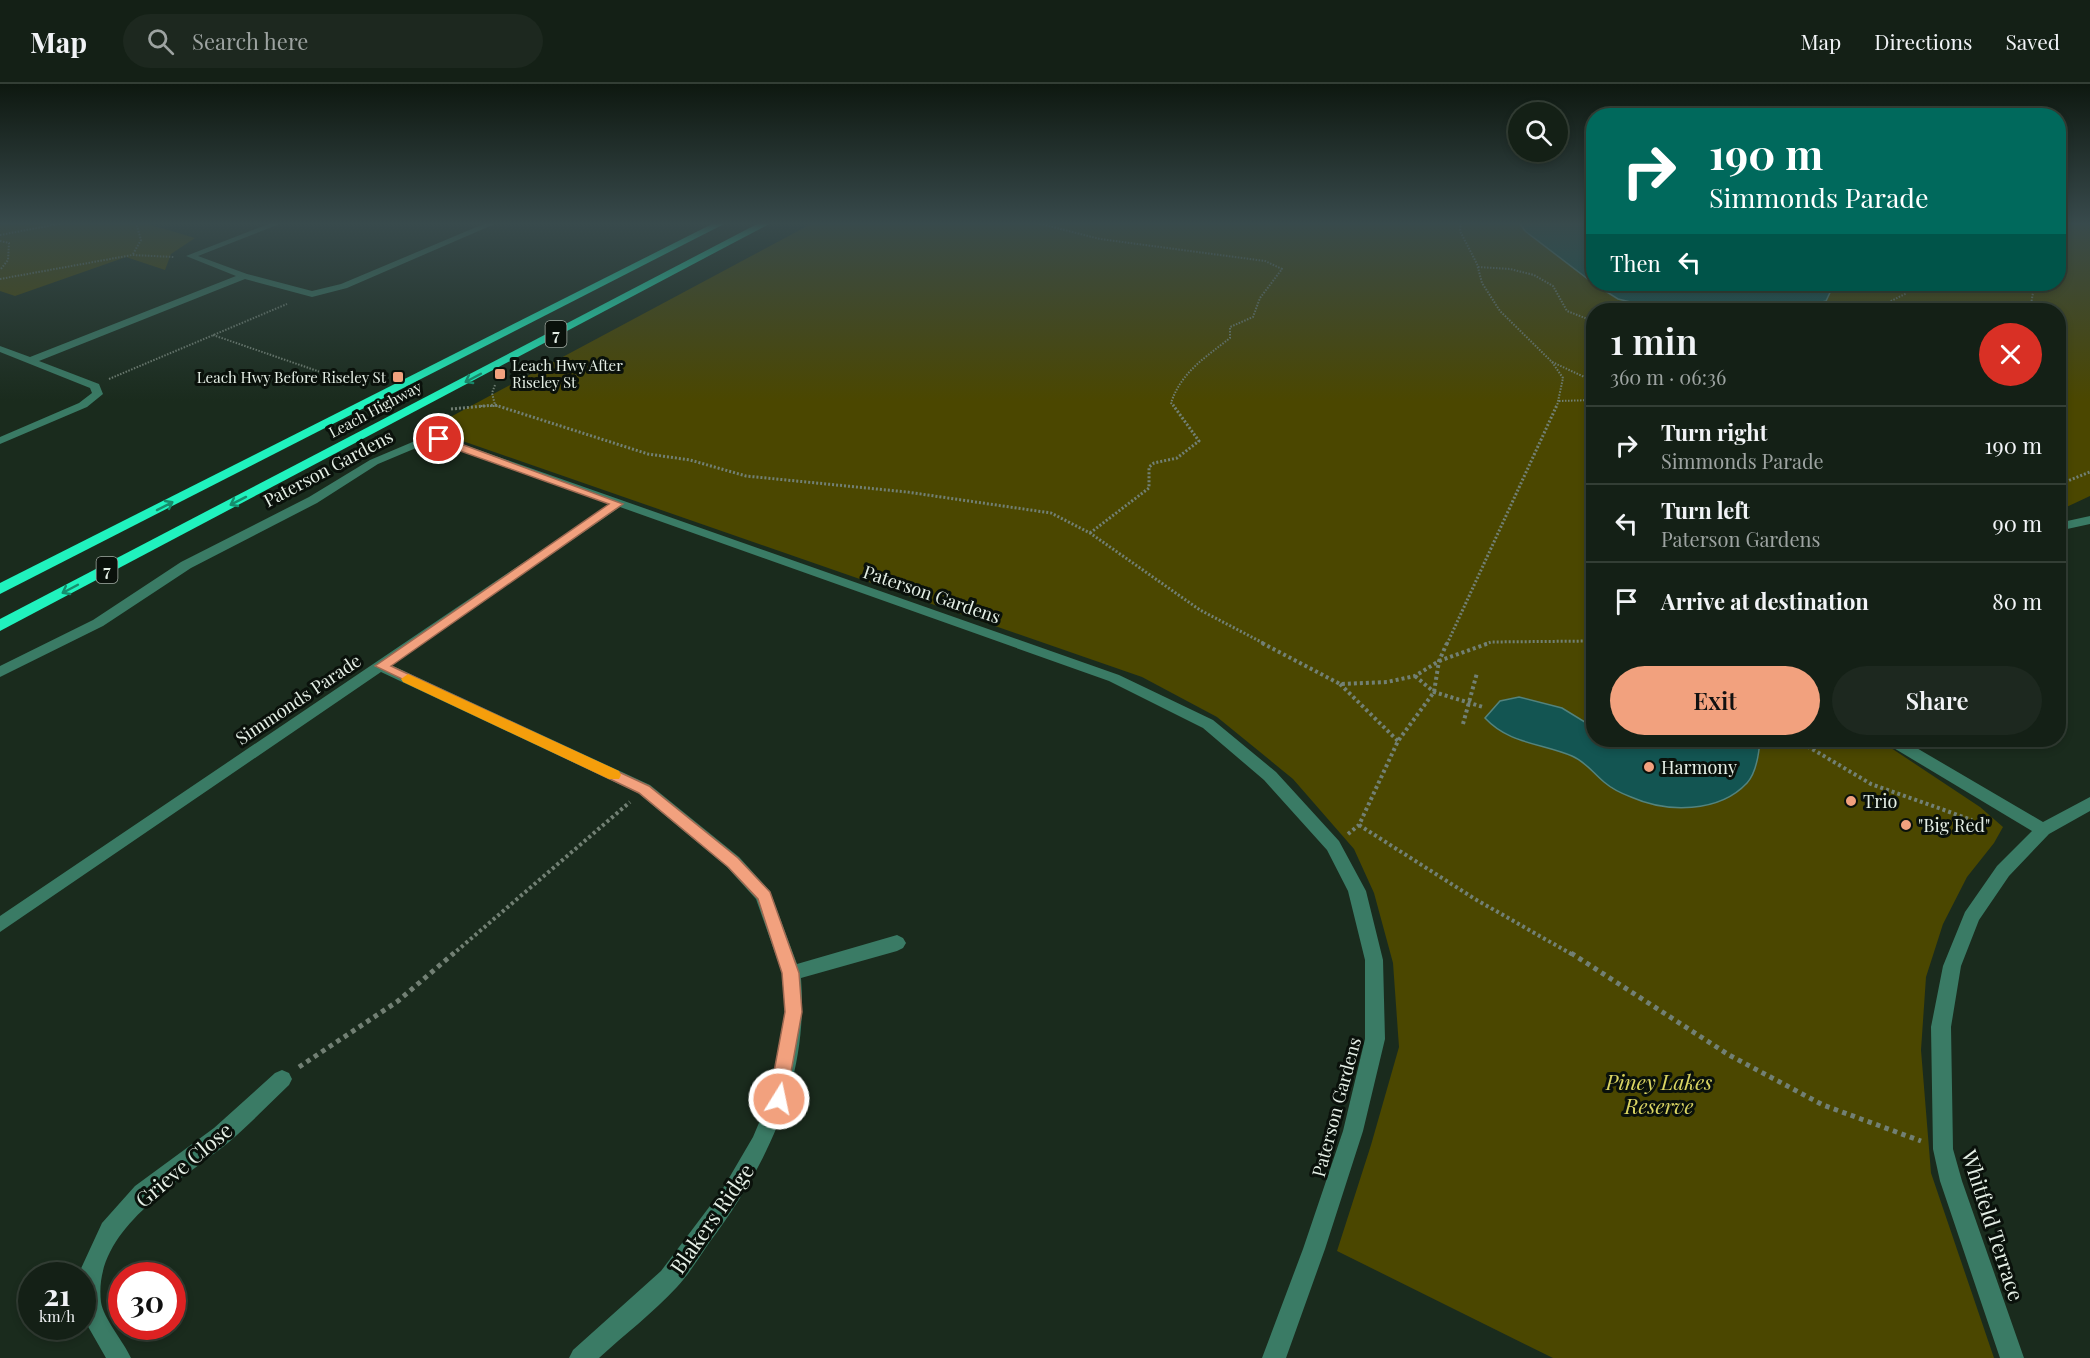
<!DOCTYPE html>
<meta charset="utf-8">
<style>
:root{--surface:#142016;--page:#1d281f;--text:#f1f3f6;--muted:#9da3a1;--line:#333e35;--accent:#f2a17e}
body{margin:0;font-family:"Playfair Display",serif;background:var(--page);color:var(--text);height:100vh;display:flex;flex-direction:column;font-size:22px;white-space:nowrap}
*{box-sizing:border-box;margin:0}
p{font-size:20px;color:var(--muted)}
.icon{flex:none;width:33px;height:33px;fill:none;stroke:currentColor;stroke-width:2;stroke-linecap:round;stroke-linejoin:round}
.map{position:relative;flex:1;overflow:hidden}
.sheet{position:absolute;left:1586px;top:219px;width:480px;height:444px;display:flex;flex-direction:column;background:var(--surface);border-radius:24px;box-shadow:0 3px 9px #0003,0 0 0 2px var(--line)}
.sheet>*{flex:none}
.hud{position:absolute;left:1586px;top:24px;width:480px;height:183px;border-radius:24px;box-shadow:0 3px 9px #0003,0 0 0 2px var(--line);background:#00695c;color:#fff;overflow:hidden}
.controls{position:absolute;left:1508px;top:18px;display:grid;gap:12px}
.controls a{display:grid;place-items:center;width:60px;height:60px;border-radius:50%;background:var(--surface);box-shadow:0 3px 9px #0003,0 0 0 2px var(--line);font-size:30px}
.speed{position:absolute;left:18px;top:1178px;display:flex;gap:12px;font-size:30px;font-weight:700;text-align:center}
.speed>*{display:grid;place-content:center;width:78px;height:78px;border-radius:50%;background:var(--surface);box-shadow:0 3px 9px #0003,0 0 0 2px var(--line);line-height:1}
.speed small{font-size:15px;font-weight:400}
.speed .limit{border:9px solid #d22;background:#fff;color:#111}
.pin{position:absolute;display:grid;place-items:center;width:51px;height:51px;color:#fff;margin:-26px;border:3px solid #fff;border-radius:50%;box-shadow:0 2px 6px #0007}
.me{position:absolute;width:66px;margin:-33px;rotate:10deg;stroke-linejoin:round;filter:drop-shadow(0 0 4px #0008)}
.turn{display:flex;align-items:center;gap:21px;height:126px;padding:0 24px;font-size:27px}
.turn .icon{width:78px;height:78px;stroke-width:2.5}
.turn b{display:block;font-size:42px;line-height:51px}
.then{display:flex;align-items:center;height:57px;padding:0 24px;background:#0003;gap:12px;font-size:22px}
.round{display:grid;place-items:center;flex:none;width:63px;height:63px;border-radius:32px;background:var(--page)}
.headline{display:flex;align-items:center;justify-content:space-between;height:102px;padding:0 24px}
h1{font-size:36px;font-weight:600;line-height:45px}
.action{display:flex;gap:12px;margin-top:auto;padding:12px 24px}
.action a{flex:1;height:69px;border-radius:36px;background:var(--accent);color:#111;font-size:24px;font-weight:600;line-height:69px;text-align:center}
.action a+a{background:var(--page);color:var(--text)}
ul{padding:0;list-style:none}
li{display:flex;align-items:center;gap:18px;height:78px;padding:0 24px;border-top:2px solid var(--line)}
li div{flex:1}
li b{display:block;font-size:22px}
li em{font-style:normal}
header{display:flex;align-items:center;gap:36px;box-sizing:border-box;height:84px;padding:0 30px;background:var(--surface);border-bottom:2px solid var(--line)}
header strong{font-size:28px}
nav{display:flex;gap:33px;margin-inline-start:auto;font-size:21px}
.search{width:420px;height:54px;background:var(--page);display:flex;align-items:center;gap:15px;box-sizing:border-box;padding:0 21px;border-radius:33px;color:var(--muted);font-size:22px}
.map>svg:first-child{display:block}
</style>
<header>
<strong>Map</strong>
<div class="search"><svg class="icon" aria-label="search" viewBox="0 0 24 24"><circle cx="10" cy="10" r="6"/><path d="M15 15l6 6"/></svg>Search here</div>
<nav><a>Map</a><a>Directions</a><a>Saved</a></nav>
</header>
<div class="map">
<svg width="2090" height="1274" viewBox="0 0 2090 1274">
<rect width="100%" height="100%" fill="#1a2b1d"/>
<!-- green -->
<g fill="#4b4700">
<path d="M0,139H144L195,154L171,170L165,186L126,173L15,212L0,207Z"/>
<path d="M813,139H1593V200H2058V139H2090V412L2058,427V226H1593V656H1879L1980,723L2003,743L1994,759L1967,793L1943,840L1926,893L1921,966L1931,1089L1994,1274H1553L1337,1167L1371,1061L1399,963L1393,879L1374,809L1354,765L1293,695L1217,633L1142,593L428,345Z"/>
</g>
<!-- water -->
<g fill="#135552" stroke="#52837e" stroke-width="1.5">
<path d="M1519,139H1593V199L1525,147Z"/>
<path d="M1594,200H1834L1826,217L1791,226H1664L1618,215Z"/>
<path d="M1519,613L1562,624L1593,643V656H1760C1759,669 1757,688 1747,699C1719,729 1667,729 1631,713C1623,710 1611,704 1604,698C1593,689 1586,678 1572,672C1541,659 1509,660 1485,634L1500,617Z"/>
</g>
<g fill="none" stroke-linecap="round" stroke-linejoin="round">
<!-- path-far3 -->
<g stroke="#728074" stroke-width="2" stroke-dasharray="1.5 1.5" stroke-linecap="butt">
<path d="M1037,139L1100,155L1265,177L1282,185L1260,214L1253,233L1230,243V254C1206,273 1181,288 1171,319L1174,322"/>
<path d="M1461,139L1460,147L1477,180L1482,199L1500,227L1552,278L1593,297"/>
<path d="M0,151L64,139"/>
<path d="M0,157L9,159L8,176L0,186"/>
<path d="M133,170L141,156L136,139"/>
<path d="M1478,183L1510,185L1534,191L1553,202L1567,227L1593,237"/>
<path d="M0,195L132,171L174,173"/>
<path d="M1896,226L1888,222L1889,218L1905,210L1907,203L1904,200"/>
<path d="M2030,226L2034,203L2031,200"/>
<path d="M213,251L361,302"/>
<path d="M1552,278L1563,294L1557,322"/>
<path d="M109,295L287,220"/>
<path d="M495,301L492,309L495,321"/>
<path d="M1559,317L1593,316"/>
<path d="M481,322H499"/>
</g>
<!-- path-far2 -->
<g stroke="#728074" stroke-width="3" stroke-dasharray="2 2" stroke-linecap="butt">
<path d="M451,325L495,321L648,370L690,376L746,392L907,408L1051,429L1090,449L1200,526L1265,560"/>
<path d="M2058,401L2090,388"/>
<path d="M1090,449L1149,404V383L1154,379L1177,374L1199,357L1173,321"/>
<path d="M1447,560L1557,321"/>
<path d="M1485,560L1491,558L1593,557"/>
</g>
<!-- path-far1 -->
<g stroke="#728074" stroke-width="4" stroke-dasharray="3 3" stroke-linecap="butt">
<path d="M1262,559L1340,600L1387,598L1415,592L1439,577L1489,559"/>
<path d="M1415,592L1434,608L1483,623"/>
<path d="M1340,600L1398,657"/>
<path d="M1463,640L1477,589"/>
<path d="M1797,656L1871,700L1972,736"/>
<path d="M1359,741L1475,815L1573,871"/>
<path d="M1348,750L1359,741L1398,657L1434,608L1439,577L1447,559"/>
<path d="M452,871L630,718"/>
</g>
<!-- path -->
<g stroke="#728074" stroke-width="5" stroke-dasharray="4.5 4.5" stroke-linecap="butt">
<path d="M1571,869L1729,971L1823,1021L1921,1057"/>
<path d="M299,983L398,917L454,869"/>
</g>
<!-- minor -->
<g fill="#3a7b65" fill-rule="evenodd">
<path d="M271,139H282L198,172L247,190L312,207L341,200L486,139H497L347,204L312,213L245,195L39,277L99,300L103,310L87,323L0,360V353L79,319L92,309L90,304L0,268V262L30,273L236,192L186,172Z"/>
<path d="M439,352L1119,591L1213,636L1276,688L1339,757L1366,807L1383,876L1385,955L1363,1047L1325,1165L1286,1274H1262L1303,1165L1343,1047L1365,955V876L1348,807L1327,766L1264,696L1203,644L1109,597L620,423L391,581L650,701L739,773L770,807L797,880L897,851L903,854L906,859L903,864L897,867L801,894C809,995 768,1080 709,1159C699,1174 689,1190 677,1203C653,1229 624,1251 599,1274H569L573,1266L661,1187L722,1106L753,1053L769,1015L785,928L782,889L756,815L727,783L638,709L381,588L0,848V832L610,420L438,358L428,359L378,380L317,419L191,484L103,542L0,593V582L93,536L181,478L309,413L370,376L422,354Z"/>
<path d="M2090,432V440L2058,447V439Z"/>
<path d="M1885,656H1903L2043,738L2090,713V727L2049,750L2009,792L1979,836L1961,882L1951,943L1953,1065L1962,1097L2024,1274H2000L1940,1097L1933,1065L1931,943L1943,882L1965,828L1997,782L2032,747L1887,660Z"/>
<path d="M282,986L289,989L292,995L289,1001C269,1020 250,1040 229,1058C181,1098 92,1144 101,1218C103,1234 124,1258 131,1274H106L82,1232V1191H78L102,1139L135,1102L214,1044L275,989Z"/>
</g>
<!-- highway -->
<g fill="#20f2be" fill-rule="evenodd">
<path d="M714,139H726L0,510V499Z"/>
<path d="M759,139H771L0,547V535Z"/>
</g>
</g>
<!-- one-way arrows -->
<defs><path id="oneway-shaft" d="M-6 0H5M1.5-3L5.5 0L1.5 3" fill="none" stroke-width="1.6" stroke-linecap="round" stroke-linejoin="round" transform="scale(1.5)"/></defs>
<g stroke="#168d6d">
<use href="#oneway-shaft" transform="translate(473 294) rotate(152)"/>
<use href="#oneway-shaft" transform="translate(238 417) rotate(153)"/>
<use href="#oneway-shaft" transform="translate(165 422) rotate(-27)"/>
<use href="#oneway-shaft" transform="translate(70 505) rotate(152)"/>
</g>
<!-- sky -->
<linearGradient id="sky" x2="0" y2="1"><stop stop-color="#0e1810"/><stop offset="0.44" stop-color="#384a4c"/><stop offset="1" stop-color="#384a4c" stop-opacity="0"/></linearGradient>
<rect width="2090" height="317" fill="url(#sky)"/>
<!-- route -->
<path fill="#f2a17e" stroke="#9d6952" stroke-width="1.5" d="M435,353H442L623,420L391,582L649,702L738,774L770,808L799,889L802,928L785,1021L779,1024L772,1021L769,1015L785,928L782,889L758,815L728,783L639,709L375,582L609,420L435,358Z"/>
<!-- slow -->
<path fill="#f59e0b" d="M408,590L619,687L621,691L619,695H609L403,598L401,595Z"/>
<!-- markers -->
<g fill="#f2a17e" stroke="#0a110b" stroke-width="2">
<rect x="494" y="284" width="12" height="12" rx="3"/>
<rect x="392" y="287" width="12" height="12" rx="3"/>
<circle cx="1649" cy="683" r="6"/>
<circle cx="1851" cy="717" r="6"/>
<circle cx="1906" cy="741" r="6"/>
</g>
<g text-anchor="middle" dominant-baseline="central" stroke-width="6" stroke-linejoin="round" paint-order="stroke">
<!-- far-poi labels -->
<g font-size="15" fill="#e5efe6" stroke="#0a110b" text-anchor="start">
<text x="512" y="281">Leach Hwy After<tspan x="512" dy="17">Riseley St</tspan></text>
<text x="386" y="293" text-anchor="end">Leach Hwy Before Riseley St</text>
</g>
<!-- far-street labels -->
<g font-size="15" fill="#e5efe6" stroke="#0a110b">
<text transform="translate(375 325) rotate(-28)">Leach Highway</text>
</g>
<!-- shield labels -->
<g fill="#0a110b" stroke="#a3aca4" stroke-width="1.5">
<rect x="545.5" y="237" width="21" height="26" rx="4.5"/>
<rect x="96.5" y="473" width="21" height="26" rx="4.5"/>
</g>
<g font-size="16" font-weight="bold" fill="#e5efe6">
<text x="556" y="250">7</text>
<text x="107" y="486">7</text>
</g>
<!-- street labels -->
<g font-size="18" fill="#e5efe6" stroke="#0a110b">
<text transform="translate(328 384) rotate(-28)">Paterson Gardens</text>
<text transform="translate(932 510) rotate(19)">Paterson Gardens</text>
<text transform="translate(298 615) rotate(-34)">Simmonds Parade</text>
<text transform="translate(1336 1023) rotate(-75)">Paterson Gardens</text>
</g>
<!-- poi labels -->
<g font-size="18" fill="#e5efe6" stroke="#0a110b" text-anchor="start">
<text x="1661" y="683">Harmony</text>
<text x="1863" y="717">Trio</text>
<text x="1918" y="741">"Big Red"</text>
</g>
<!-- near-park labels -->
<g font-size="21" font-style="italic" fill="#dad563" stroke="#0a110b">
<text x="1659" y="997">Piney Lakes<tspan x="1659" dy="24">Reserve</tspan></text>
</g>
<!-- near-street labels -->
<g font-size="21" fill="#e5efe6" stroke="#0a110b">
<text transform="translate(183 1080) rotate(-40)">Grieve Close</text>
<text transform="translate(711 1134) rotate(-55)">Blakers Ridge</text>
<text transform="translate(1994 1141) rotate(72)">Whitfeld Terrace</text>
</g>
</g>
</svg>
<div class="controls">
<a><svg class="icon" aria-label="search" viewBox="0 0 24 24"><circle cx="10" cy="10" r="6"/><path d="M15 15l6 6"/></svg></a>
</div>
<div class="speed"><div>21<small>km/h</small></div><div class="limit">30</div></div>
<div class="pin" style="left:439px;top:355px;background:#d93025"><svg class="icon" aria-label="arrive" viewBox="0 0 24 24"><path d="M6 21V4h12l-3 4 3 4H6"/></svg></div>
<svg class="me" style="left:779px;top:1015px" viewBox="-20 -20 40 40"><circle r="17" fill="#f2a17e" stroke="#fff" stroke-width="3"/><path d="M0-11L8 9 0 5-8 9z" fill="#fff"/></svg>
<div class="hud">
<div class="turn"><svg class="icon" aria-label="right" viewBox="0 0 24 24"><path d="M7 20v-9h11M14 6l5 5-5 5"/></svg><div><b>190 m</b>Simmonds Parade</div></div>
<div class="then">Then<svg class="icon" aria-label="left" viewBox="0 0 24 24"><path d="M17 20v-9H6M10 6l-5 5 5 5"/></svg></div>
</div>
<section class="sheet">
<div class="headline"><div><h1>1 min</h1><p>360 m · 06:36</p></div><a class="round" style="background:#d93025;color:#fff"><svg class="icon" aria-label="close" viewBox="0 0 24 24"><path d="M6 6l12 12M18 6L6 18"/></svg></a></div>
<ul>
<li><svg class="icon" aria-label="right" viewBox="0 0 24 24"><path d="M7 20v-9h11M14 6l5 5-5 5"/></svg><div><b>Turn right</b><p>Simmonds Parade</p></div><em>190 m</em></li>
<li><svg class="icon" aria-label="left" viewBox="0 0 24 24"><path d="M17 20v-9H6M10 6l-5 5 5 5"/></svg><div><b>Turn left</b><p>Paterson Gardens</p></div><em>90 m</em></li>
<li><svg class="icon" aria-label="arrive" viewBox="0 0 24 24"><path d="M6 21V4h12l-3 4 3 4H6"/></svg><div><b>Arrive at destination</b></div><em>80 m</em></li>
</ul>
<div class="action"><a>Exit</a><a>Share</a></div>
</section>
</div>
